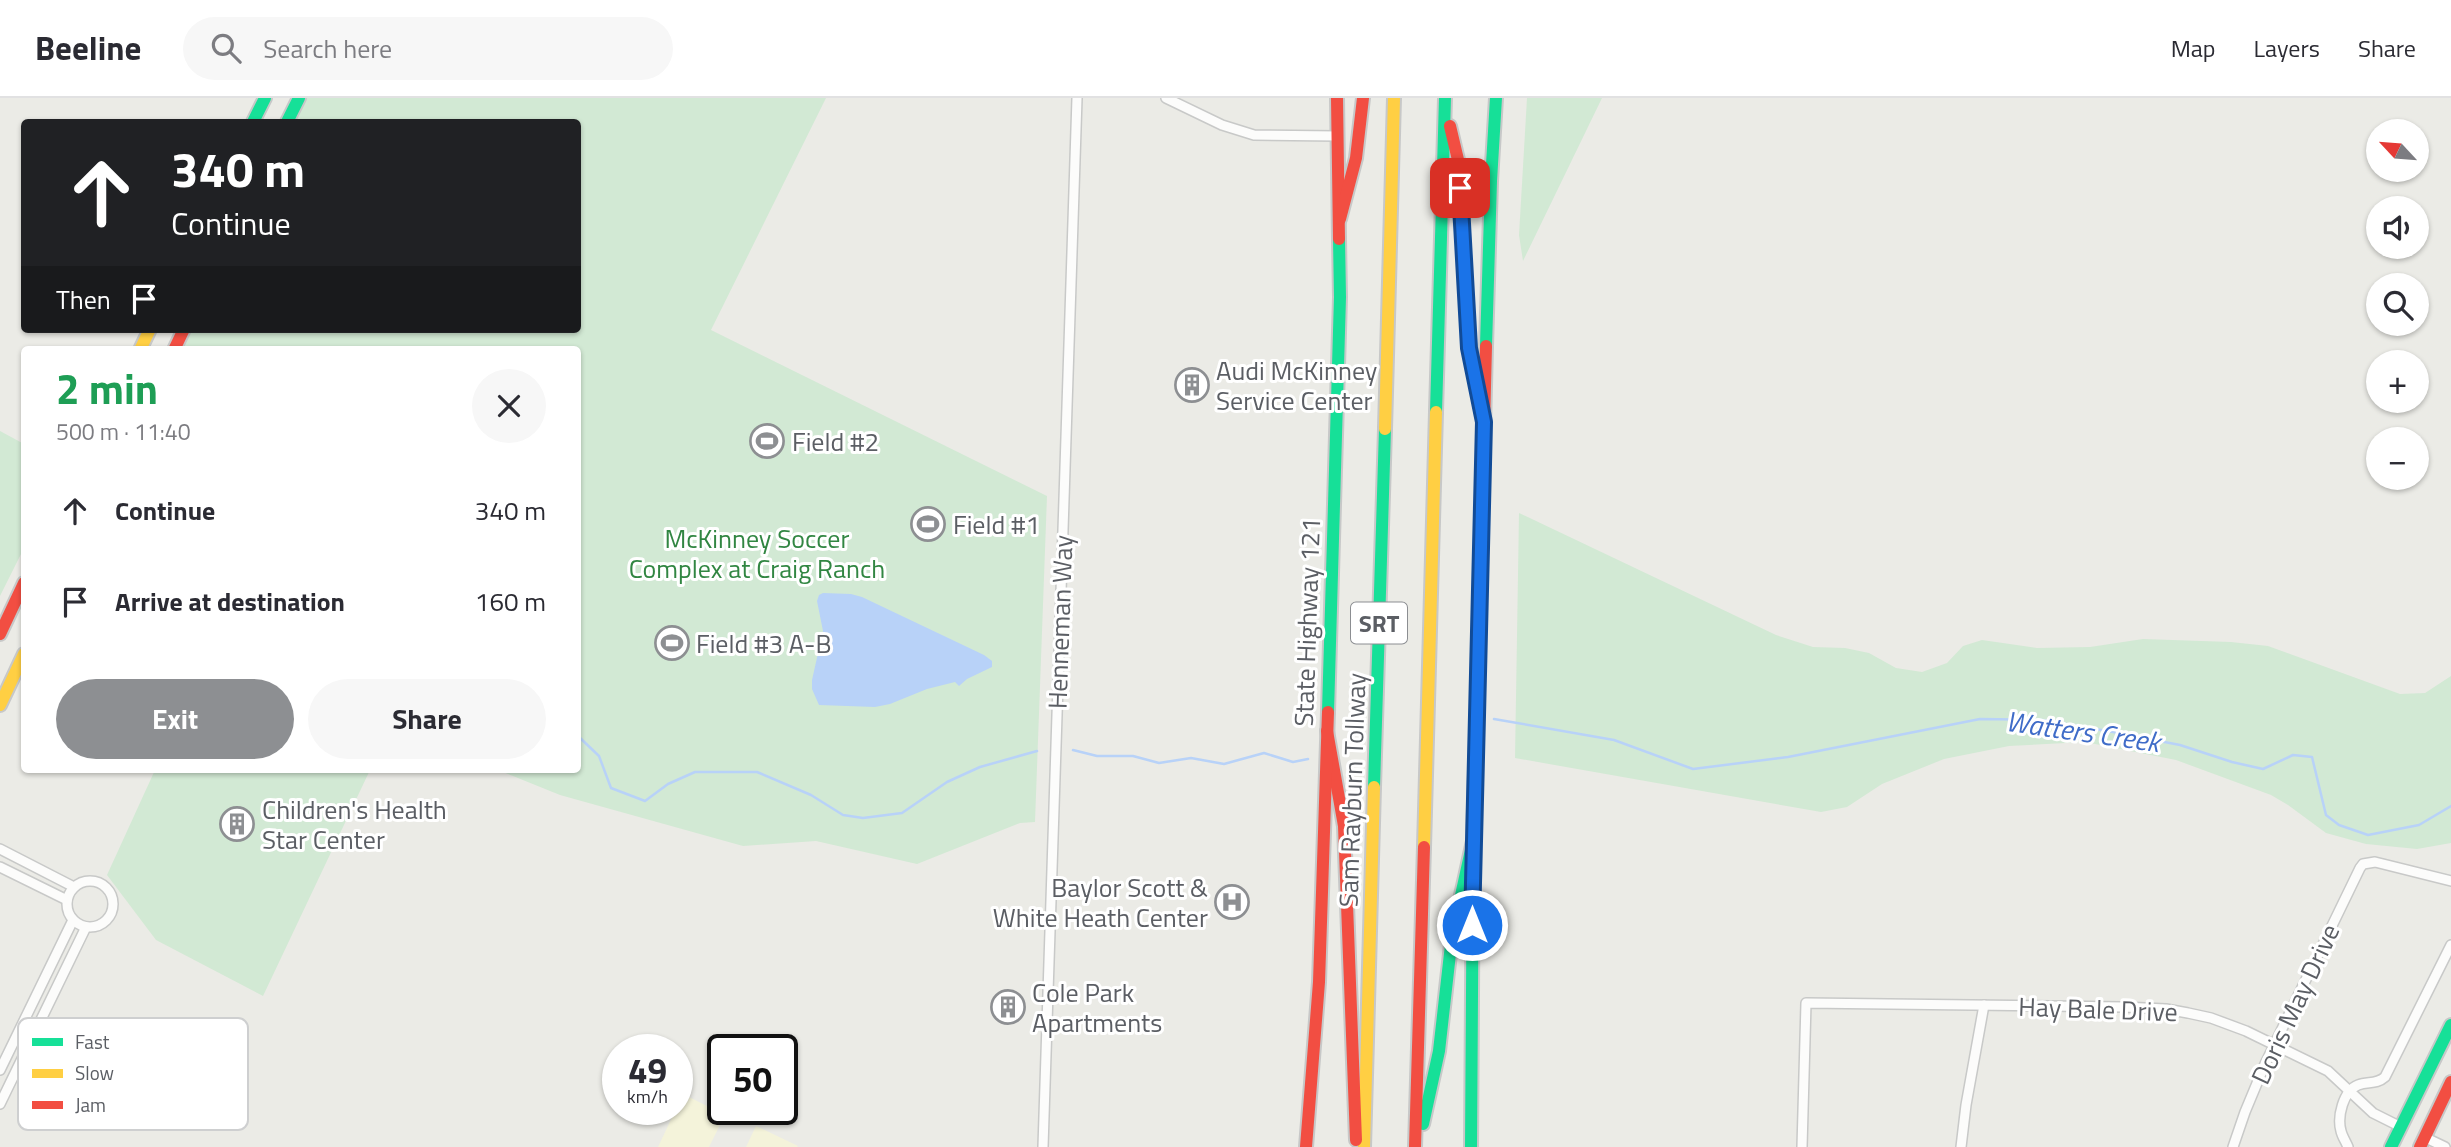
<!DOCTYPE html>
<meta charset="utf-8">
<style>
:root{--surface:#fff;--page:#f7f7f7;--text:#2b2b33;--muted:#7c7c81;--line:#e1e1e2;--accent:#8d8f92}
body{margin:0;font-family:"Titillium Web",sans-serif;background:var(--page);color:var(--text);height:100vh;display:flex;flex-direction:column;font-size:26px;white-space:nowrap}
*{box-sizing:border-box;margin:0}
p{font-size:23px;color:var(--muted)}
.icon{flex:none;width:38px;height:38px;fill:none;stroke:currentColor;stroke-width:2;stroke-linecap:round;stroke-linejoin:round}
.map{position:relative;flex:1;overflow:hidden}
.details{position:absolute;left:21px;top:248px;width:560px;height:427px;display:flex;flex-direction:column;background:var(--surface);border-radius:7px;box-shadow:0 2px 5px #0004}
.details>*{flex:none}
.guide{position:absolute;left:21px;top:21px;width:560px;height:214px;border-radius:7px;box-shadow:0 2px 5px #0004;background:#202124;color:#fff;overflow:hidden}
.needle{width:46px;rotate:296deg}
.controls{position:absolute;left:2366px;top:21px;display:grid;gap:14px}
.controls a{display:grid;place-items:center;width:63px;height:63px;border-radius:50%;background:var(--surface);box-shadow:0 2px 5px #0004;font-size:35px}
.speed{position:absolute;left:602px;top:936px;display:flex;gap:14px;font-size:35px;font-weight:700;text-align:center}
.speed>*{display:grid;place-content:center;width:91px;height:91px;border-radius:50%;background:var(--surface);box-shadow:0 2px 5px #0004;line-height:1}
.speed small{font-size:18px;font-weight:400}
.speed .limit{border:4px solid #111;border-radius:10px;background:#fff;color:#111}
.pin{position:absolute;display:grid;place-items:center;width:60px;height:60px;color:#fff;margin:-30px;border-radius:14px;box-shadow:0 4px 10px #0006}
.me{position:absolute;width:77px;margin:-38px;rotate:0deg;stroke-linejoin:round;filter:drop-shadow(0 0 5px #0008)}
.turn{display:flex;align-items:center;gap:24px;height:147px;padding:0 35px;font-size:32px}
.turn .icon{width:91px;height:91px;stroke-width:2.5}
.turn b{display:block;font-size:49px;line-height:60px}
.then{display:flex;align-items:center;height:66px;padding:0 35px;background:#0003;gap:14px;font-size:26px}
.round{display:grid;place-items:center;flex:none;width:74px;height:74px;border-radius:37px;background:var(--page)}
.summary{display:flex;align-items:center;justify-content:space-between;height:119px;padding:0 35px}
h1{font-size:42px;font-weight:700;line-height:52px;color:#1e9e55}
.cta{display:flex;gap:14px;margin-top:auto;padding:14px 35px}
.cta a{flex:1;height:80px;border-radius:42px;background:var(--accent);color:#fff;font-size:28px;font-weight:700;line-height:80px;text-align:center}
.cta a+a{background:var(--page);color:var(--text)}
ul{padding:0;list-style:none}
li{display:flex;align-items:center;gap:21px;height:91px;padding:0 35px}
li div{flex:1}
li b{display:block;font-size:26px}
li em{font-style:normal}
header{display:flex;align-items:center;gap:42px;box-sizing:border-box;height:98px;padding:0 35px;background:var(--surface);border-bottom:2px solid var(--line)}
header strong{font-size:33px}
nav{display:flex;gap:38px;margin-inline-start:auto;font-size:24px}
.search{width:490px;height:63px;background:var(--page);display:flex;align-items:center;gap:18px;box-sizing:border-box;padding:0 24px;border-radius:38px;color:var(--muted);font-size:26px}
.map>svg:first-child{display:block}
</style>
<header>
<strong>Beeline</strong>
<div class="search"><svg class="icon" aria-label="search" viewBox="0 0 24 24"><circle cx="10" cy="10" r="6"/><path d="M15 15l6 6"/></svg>Search here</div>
<nav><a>Map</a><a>Layers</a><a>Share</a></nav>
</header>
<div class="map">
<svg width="2451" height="1049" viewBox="0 0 2451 1049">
<rect width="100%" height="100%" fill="#ebebe6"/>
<!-- green -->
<g fill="#d2e9d4">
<path d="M306,0H826L711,232L1047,398L1035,724L1020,725L917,766L816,743L743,748L560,697L498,672H578V252H180L190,231H578V24H294Z"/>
<path d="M1527,0H1602L1523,163L1519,137Z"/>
<path d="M0,333L24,346V450L0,498Z"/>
<path d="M1519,415L1776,537L1813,549L1845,550L1869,555L1896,570L1922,574L1947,565L1963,548L1982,542L2037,550L2090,549L2143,541L2231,544L2268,548L2400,596L2425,595L2451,578V745L2417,751L2366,746L2326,735L2288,707L2271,697L2176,662L2085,644L2009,648L1944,661L1882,686L1847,709L1821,714L1515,660Z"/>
<path d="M155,672H370L263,898L156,842L107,777Z"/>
</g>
<!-- sand -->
<g fill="#f4f3da">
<path d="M683,996L725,1017L709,1049H658Z"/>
<path d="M756,1028L798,1048L797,1049H746Z"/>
</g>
<!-- water -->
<path fill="#b8d2f8" d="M823,495L851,496L862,499L984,557L992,563V569L967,581L959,588L955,584L927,591L890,606L875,609L819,607L812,591V582L823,533L817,503L819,497Z"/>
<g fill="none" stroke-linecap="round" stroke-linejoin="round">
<!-- stream -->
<g stroke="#b8d2f8" stroke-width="2.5">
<path d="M1494,621L1614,642L1693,671L1788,659L1980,621L2042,622L2113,634L2180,647L2232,664L2263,671L2293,657L2312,659L2326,717L2339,727L2368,737L2419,727L2451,708"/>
<path d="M578,638L599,658L611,690L645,703L668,686L695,674H757L811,697L843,717L863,720L902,715L947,684L980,669L1037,653"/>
<path d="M1073,652L1097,658H1133L1159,665L1191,660L1224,666L1264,655L1293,664L1308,661"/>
</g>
<!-- street casing -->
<g stroke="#c8c9c8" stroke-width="12">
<g id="street">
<path d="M1166,0L1222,27L1254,37L1338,38"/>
<path d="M0,751L74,789"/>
<path d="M0,769L67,802"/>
<circle cx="90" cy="806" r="23"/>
<path d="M0,972L73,822"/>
<path d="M0,1006L86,829"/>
<path d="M2424,1039L2445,1049"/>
<path d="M1043,1049L1077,0"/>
<path d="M1802,1049L1806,905L2124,909L2166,911L2188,915L2211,920L2246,933L2328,973L2373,1015L2401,1029"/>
<path d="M1961,1049L1966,1007L1984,907"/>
<path d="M2233,1049L2245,1014L2265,966L2360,770L2363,766L2375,764L2451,783"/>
<path d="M2348,1049C2346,1044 2342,1038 2341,1033C2337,1019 2343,993 2358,987C2368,983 2376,987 2385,979L2451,847"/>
</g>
</g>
<!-- fast casing -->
<g stroke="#c7c8c8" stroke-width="16">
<g id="fast">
<path d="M253,24L265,0"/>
<path d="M287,24L299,0"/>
<path d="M1486,248L1491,83L1496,0"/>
<path d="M1436,314L1445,0"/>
<path d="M1328,614L1340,199L1339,141"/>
<path d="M1374,689L1385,331"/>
<path d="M1423,1026L1439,953L1452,838L1473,743"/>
<path d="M1471,1049L1473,743L1477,609"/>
<path d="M2391,1049L2451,927"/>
</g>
</g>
<!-- slow casing -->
<g stroke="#c7c8c8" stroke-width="16">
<g id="slow">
<path d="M140,252L150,231"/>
<path d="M1385,331L1394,0"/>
<path d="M0,607L24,556"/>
<path d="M1424,749L1436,314"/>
<path d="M1364,1049L1374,689"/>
</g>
</g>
<!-- jam casing -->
<g stroke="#c7c8c8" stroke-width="16">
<g id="jam">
<path d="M1337,0L1339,141"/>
<path d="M1450,28L1459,66L1469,250L1484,324"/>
<path d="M1340,121L1356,60L1363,0"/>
<path d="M174,252L184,231"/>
<path d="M0,536L24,485"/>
<path d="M1477,609L1486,248"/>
<path d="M1327,633L1344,728L1356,1042"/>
<path d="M1306,1049L1319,884L1328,614"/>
<path d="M1415,1049L1424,749"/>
<path d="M2420,1049L2451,984"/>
</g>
</g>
<!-- street -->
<use href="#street" stroke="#fcfcfb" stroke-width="9"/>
<!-- fast -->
<use href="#fast" stroke="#16e098" stroke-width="12"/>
<!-- slow -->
<use href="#slow" stroke="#ffcf43" stroke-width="12"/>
<!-- jam -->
<use href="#jam" stroke="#f24e42" stroke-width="12"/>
</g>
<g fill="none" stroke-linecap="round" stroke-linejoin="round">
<!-- route casing -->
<g stroke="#114b97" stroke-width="18">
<path id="route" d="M1460,90L1469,250L1484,324L1472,827"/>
</g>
<!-- route -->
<use href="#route" stroke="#1a73e8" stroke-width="12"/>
</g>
<!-- icons -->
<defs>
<g id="building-ring" transform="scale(1.75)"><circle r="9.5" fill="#fff" stroke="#8d8f92" stroke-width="1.5"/><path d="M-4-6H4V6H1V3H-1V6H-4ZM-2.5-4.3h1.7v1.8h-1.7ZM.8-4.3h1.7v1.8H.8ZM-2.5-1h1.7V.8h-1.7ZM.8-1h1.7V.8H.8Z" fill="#8d8f92"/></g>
<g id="stadium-ring" transform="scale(1.75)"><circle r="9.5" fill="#fff" stroke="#8d8f92" stroke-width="1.5"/><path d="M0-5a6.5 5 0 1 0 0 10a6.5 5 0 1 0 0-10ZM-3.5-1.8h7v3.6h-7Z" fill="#8d8f92"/></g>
<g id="hospital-ring" transform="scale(1.75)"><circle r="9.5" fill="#fff" stroke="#8d8f92" stroke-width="1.5"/><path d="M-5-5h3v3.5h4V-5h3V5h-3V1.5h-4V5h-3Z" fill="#8d8f92"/></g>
</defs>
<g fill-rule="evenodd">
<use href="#building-ring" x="1192" y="287"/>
<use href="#stadium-ring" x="767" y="343"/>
<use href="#stadium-ring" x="928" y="426"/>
<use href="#stadium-ring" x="672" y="545"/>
<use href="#building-ring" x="237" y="726"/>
<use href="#hospital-ring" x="1232" y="804"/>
<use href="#building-ring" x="1008" y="909"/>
</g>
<g text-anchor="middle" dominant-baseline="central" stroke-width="6" stroke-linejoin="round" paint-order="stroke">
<!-- shield labels -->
<rect fill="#fff" stroke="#8c8e92" stroke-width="2" x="1351" y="504.5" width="56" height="41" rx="5"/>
<g font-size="24" font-weight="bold" fill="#5b5e64">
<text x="1379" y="525">SRT</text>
</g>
<!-- poi labels -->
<g font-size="26" fill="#5b5e64" stroke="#fff" text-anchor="start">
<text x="1216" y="272">Audi McKinney<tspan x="1216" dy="30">Service Center</tspan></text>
<text x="792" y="343">Field #2</text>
<text x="953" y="426">Field #1</text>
<text x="696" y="545">Field #3 A-B</text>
<text x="262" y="711">Children's Health<tspan x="262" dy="30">Star Center</tspan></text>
<text x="1208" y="789" text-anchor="end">Baylor Scott &amp;<tspan x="1208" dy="30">White Heath Center</tspan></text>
<text x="1032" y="894">Cole Park<tspan x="1032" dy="30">Apartments</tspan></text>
</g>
<!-- park labels -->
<g font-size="26" fill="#318642" stroke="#fff">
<text x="757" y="440">McKinney Soccer<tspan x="757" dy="30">Complex at Craig Ranch</tspan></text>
</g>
<!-- street labels -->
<g font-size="26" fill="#5b5e64" stroke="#fff">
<text transform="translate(1060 524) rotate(-88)">Henneman Way</text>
<text transform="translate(1307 524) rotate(-88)">State Highway 121</text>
<text transform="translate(1352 692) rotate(-88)">Sam Rayburn Tollway</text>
<text transform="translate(2295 906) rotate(-65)">Doris May Drive</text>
<text transform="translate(2098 911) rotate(2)">Hay Bale Drive</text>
</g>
<!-- water labels -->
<g font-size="28" font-style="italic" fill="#3f6cc8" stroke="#fff">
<text transform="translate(2083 633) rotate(8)">Watters Creek</text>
</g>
</g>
<!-- legend -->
<rect x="18" y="920" width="230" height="112" rx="10" fill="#fff" stroke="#cecfd0" stroke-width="2"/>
<rect x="32" y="940" width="31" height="8" fill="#16e098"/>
<rect x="32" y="971" width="31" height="9" fill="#ffcf43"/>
<rect x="32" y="1003" width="31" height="8" fill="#f24e42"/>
<g font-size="19" fill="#5b5e64">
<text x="75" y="951">Fast</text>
<text x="75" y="982">Slow</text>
<text x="75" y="1014">Jam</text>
</g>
</svg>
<div class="controls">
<a><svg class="needle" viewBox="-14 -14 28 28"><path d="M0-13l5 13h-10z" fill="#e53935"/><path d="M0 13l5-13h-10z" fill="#7c7c81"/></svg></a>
<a><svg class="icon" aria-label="sound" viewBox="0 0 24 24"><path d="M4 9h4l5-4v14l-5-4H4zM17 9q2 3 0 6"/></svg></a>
<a><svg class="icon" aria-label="search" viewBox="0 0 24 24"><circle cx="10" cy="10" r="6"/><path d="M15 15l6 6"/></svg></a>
<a>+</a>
<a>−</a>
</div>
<div class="speed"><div>49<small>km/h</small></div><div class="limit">50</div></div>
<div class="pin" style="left:1460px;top:90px;background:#d93025"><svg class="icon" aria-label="arrive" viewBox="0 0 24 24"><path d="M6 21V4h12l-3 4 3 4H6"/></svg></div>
<svg class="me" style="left:1472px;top:827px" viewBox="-20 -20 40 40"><circle r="17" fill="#1a73e8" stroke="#fff" stroke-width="3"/><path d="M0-11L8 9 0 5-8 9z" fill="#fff"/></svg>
<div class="guide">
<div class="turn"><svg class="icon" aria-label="ahead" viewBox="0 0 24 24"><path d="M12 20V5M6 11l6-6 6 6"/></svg><div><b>340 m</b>Continue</div></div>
<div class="then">Then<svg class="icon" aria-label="arrive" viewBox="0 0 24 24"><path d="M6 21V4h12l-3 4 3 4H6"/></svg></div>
</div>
<section class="details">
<div class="summary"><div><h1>2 min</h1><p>500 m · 11:40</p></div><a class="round"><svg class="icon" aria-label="close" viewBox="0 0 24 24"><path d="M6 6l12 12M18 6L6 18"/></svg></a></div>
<ul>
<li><svg class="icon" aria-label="ahead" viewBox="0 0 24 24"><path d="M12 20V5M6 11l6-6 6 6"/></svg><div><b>Continue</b></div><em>340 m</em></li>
<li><svg class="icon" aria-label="arrive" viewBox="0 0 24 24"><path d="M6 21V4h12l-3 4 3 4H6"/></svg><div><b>Arrive at destination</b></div><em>160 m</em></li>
</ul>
<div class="cta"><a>Exit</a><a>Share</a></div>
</section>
</div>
